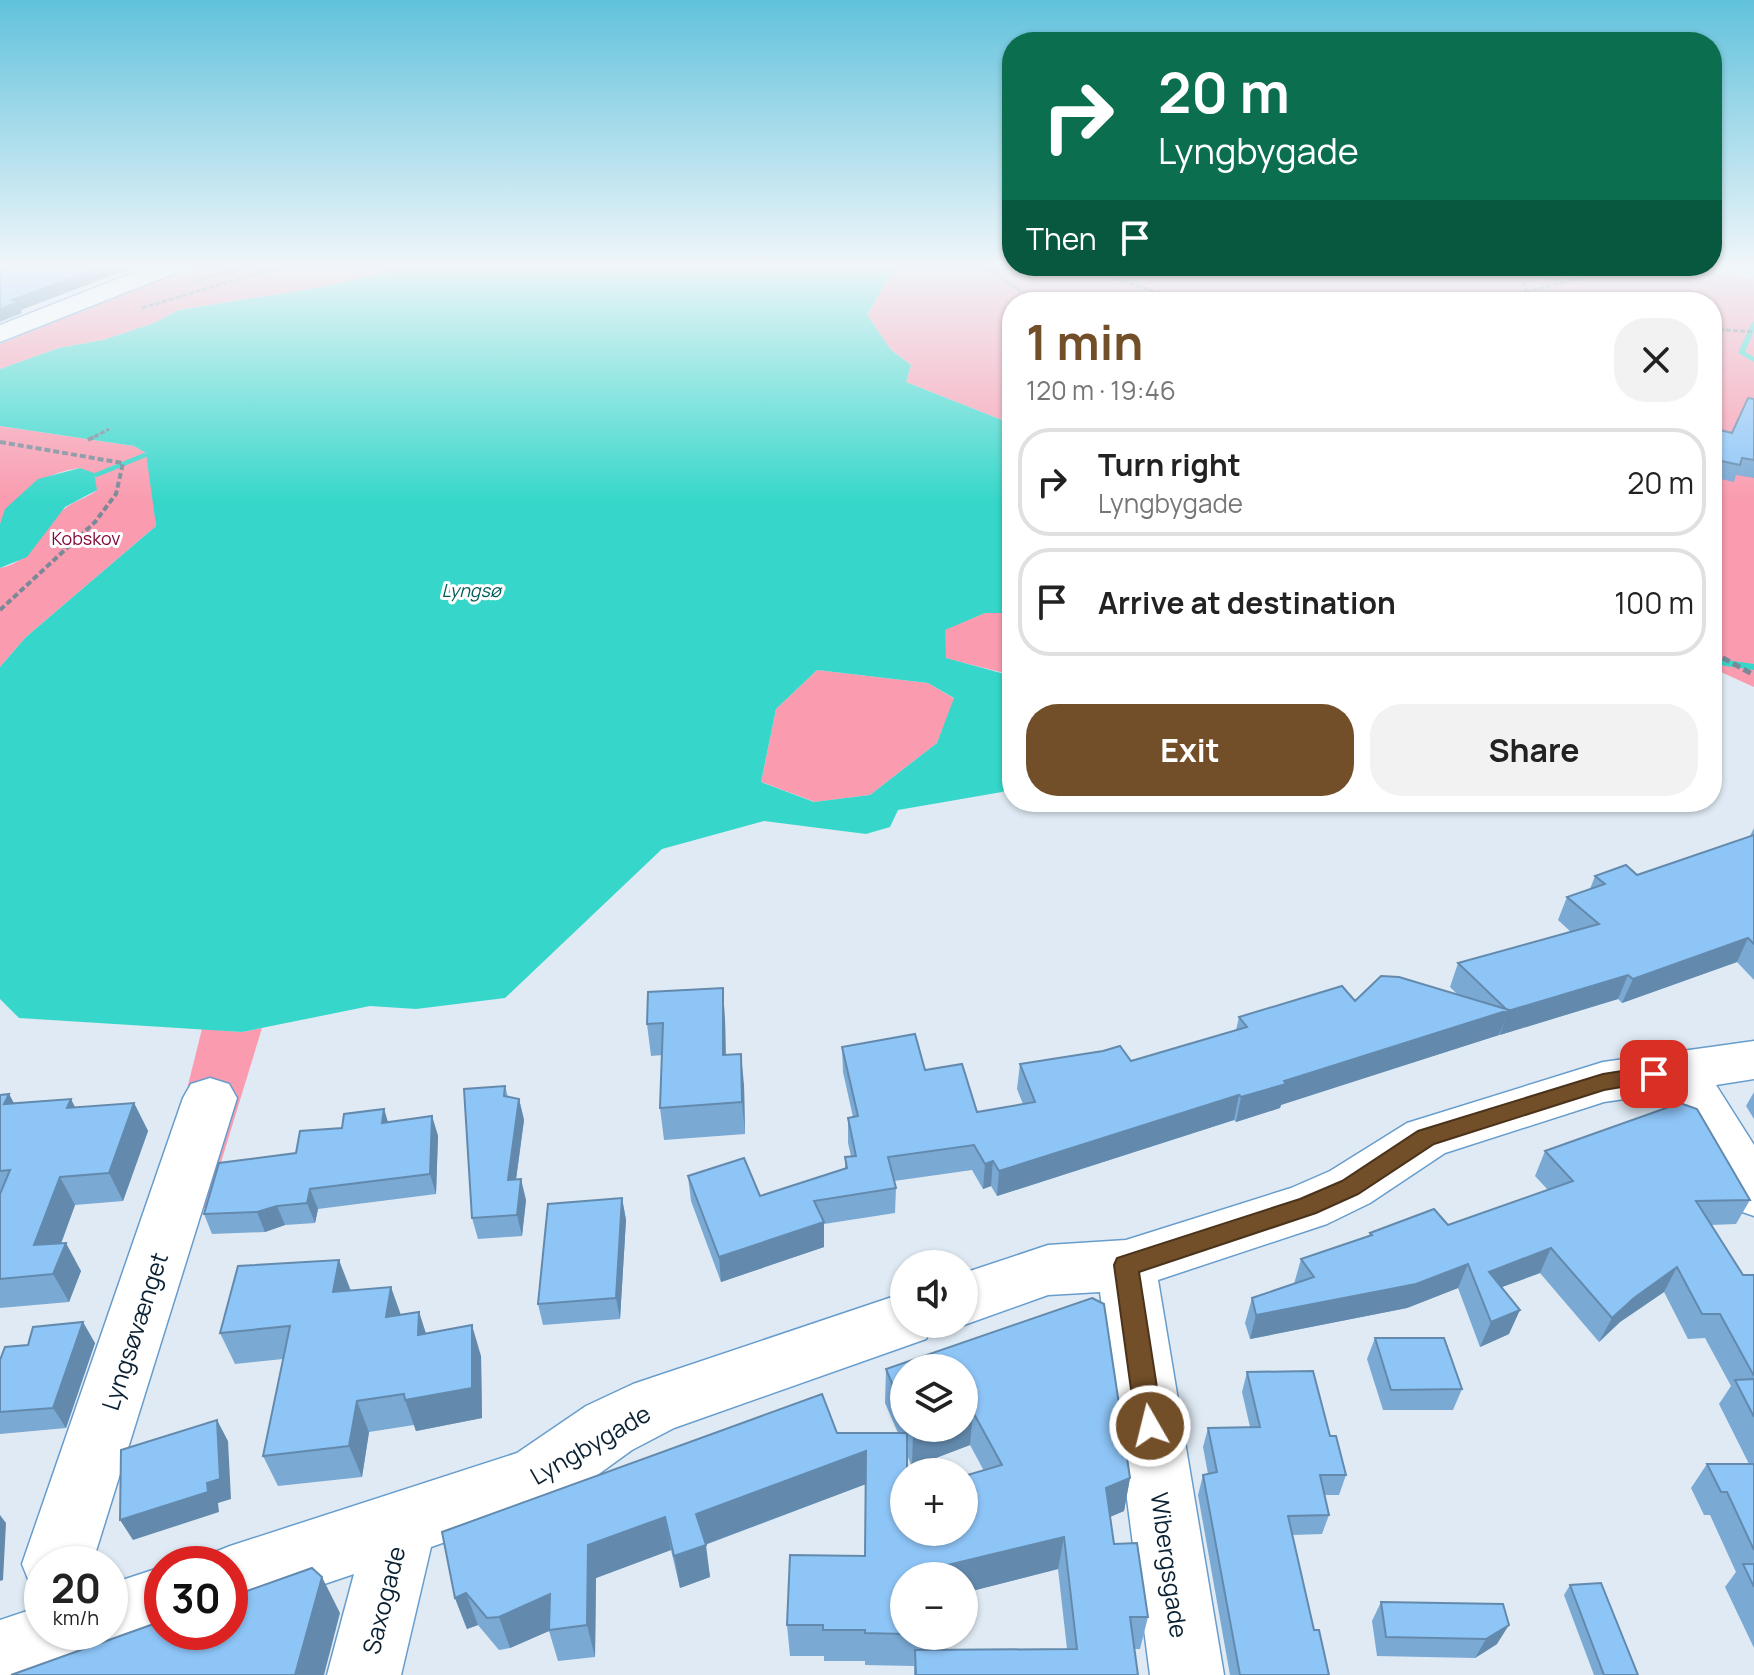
<!DOCTYPE html>
<meta charset="utf-8">
<style>
:root{--surface:#fff;--page:#f2f2f2;--text:#222;--muted:#767676;--line:#e0e0e0;--accent:#734f29}
body{margin:0;font-family:Manrope,sans-serif;background:var(--page);color:var(--text);height:100vh;display:flex;flex-direction:column;font-size:30px;white-space:nowrap}
*{box-sizing:border-box;margin:0}
p{font-size:26px;color:var(--muted)}
.icon{flex:none;width:44px;height:44px;fill:none;stroke:currentColor;stroke-width:2;stroke-linecap:round;stroke-linejoin:round}
.map{position:relative;flex:1;overflow:hidden}
.details{position:absolute;left:1002px;top:292px;width:720px;height:520px;display:flex;flex-direction:column;background:var(--surface);border-radius:32px;box-shadow:0 2px 6px #0004}
.details>*{flex:none}
.banner{position:absolute;left:1002px;top:32px;width:720px;height:244px;border-radius:32px;box-shadow:0 2px 6px #0004;background:#0b6e4f;color:#fff;overflow:hidden}
.controls{position:absolute;left:890px;top:1250px;display:grid;gap:16px}
.controls a{display:grid;place-items:center;width:88px;height:88px;border-radius:50%;background:var(--surface);box-shadow:0 2px 6px #0004;font-size:40px}
.speed{position:absolute;left:24px;top:1546px;display:flex;gap:16px;font-size:40px;font-weight:700;text-align:center}
.speed>*{display:grid;place-content:center;width:104px;height:104px;border-radius:50%;background:var(--surface);box-shadow:0 2px 6px #0004;line-height:1}
.speed small{font-size:20px;font-weight:400}
.speed .limit{border:12px solid #d22;background:#fff;color:#111}
.pin{position:absolute;display:grid;place-items:center;width:68px;height:68px;color:#fff;margin:-34px;border-radius:16px;box-shadow:0 4px 12px #0006}
.me{position:absolute;width:88px;margin:-44px;rotate:352deg;stroke-linejoin:round;filter:drop-shadow(0 0 6px #0008)}
.turn{display:flex;align-items:center;gap:28px;height:168px;padding:0 24px;font-size:36px}
.turn .icon{width:104px;height:104px;stroke-width:2.5}
.turn b{display:block;font-size:56px;line-height:68px}
.then{display:flex;align-items:center;height:76px;padding:0 24px;background:#0003;gap:16px;font-size:30px}
.round{display:grid;place-items:center;flex:none;width:84px;height:84px;border-radius:32px;background:var(--page)}
.head{display:flex;align-items:center;justify-content:space-between;height:136px;padding:0 24px}
h1{font-size:48px;font-weight:700;line-height:60px;color:var(--accent)}
.cta{display:flex;gap:16px;margin-top:auto;padding:16px 24px}
.cta a{flex:1;height:92px;border-radius:32px;background:var(--accent);color:#fff;font-size:32px;font-weight:700;line-height:92px;text-align:center}
.cta a+a{background:var(--page);color:var(--text)}
ul{padding:0;list-style:none}
li{display:flex;align-items:center;gap:24px;height:108px;margin:0 16px 12px;padding:0 8px;border:4px solid var(--line);border-radius:32px}
li div{flex:1}
li b{display:block;font-size:30px}
li em{font-style:normal}
.map>svg:first-child{display:block}
</style>
<div class="map">
<svg width="1754" height="1675" viewBox="0 0 1754 1675">
<rect width="100%" height="100%" fill="#dfeaf4"/>
<!-- green -->
<g fill="#fa9baf">
<path d="M191,268H405L328,286L179,310L154,323L103,340L59,348L0,369V344Z"/>
<path d="M888,268H1686L1754,279V687L1712,668V302H1012V424L906,382L911,365L891,350L867,315L893,271Z"/>
<path d="M0,426L134,446L147,453L156,526L26,637L0,667V568C33,563 40,527 64,509C74,501 87,498 97,490L80,468C43,473 16,493 0,524Z"/>
<path d="M985,613H1012V675L945,658V629Z"/>
<path d="M817,670L928,683L955,699L937,743L870,795L815,802L761,782L776,709Z"/>
<path d="M262,1028L207,1208L157,1209L202,1029L242,1032Z"/>
</g>
<!-- water -->
<g fill="#36d7ca" fill-rule="evenodd">
<path d="M405,268H888L893,270L867,315L891,350L911,365L906,382L1012,424V613H985L945,630L946,658L1012,676V787L1002,792L898,810L890,827L866,834L764,821L662,849L505,998L416,1009L370,1006L242,1032L19,1018L0,999V667L26,637L156,526L146,453L134,446L0,426V369L59,348L103,340L154,323L179,310L328,286ZM817,670L928,683L954,698L937,743L870,795L814,802L761,782L776,709Z"/>
<path d="M80,468L94,473L97,490L65,507L27,557L0,568V524L5,509L38,479Z"/>
</g>
<g fill="none" stroke-linecap="round" stroke-linejoin="round">
<!-- stream -->
<g fill="#36d7ca" fill-rule="evenodd">
<path d="M1754,322V331L1745,352L1754,357V362L1738,353L1751,324Z"/>
<path d="M144,453L151,455L97,477L90,475Z"/>
<path d="M1712,658L1754,664V670L1712,664Z"/>
</g>
<!-- minor casing -->
<g stroke="#679dcd" stroke-width="3">
<g id="minor">
<path d="M146,268H179L175,273L0,342V325Z"/>
<path d="M1754,1041V1079L1716,1085L1754,1145V1216L1734,1209L1666,1093L1604,1102L1445,1153L1370,1203L1327,1224L1158,1280L1224,1675H1150L1100,1292L1048,1295L964,1325L960,1324H964V1273L1048,1245L1126,1240L1291,1188L1330,1171L1407,1123L1603,1062Z"/>
<path d="M210,1078L229,1084L237,1098L92,1564H42V1593L32,1589L22,1564L183,1098L191,1084Z"/>
<path d="M904,1293V1324H933L926,1339L674,1428L632,1450L560,1502L431,1547L401,1675H327L354,1574L230,1616V1564H202L205,1556L230,1546L517,1453L586,1406L633,1384Z"/>
<path d="M162,1567V1632H179L110,1656L102,1653L100,1658L55,1675H0V1620L42,1606V1632H110V1584Z"/>
</g>
</g>
<!-- path-far2 -->
<g stroke="#788997" stroke-width="3" stroke-dasharray="5 2" stroke-linecap="butt">
<path d="M989,268L1031,299L1030,302"/>
<path d="M1083,268L1187,302"/>
<path d="M1519,268L1526,292L1524,302"/>
<path d="M1520,273L1563,281"/>
<path d="M191,283L244,268"/>
<path d="M1526,292L1619,268"/>
<path d="M142,308L275,268"/>
<path d="M1712,329L1754,332"/>
<path d="M94,437L109,429"/>
</g>
<!-- path-far1 -->
<g stroke="#788997" stroke-width="4" stroke-dasharray="6 3" stroke-linecap="butt">
<path d="M88,440L98,435"/>
<path d="M0,442L123,463L116,494L95,522L0,610"/>
</g>
<!-- path -->
<path stroke="#788997" stroke-width="5" stroke-dasharray="8 4" stroke-linecap="butt" d="M1712,652L1754,675"/>
<!-- minor -->
<use href="#minor" fill="#fff" fill-rule="evenodd"/>
</g>
<!-- wall -->
<g fill="#7aa9d4" fill-rule="evenodd">
<path d="M1754,399V478L1736,475L1734,482L1712,477V452L1732,433Z"/>
<path d="M1754,828V980L1737,962L1622,1003L1618,999L1499,1035L1287,1102L1281,1105L1280,1108L1236,1122L1234,1120L997,1196L991,1186L983,1189L972,1170L894,1181L896,1188L895,1213L824,1224V1247L721,1282L691,1201L688,1176L760,1196L845,1169V1157L851,1156L848,1143V1118L853,1117L843,1072L842,1047L925,1070L977,1112L1023,1104L1017,1089L1020,1064L1131,1061L1236,1030L1239,1017L1355,1001L1458,995L1450,987L1458,963L1571,932L1558,920L1567,897L1590,889L1595,876L1637,875L1750,836Z"/>
<path d="M725,1019L726,1054L744,1085L745,1134L664,1140L660,1108L662,1055L651,1056L647,1024Z"/>
<path d="M505,1086L508,1097L519,1099L524,1120L516,1180L526,1200L522,1236L478,1239L472,1218Z"/>
<path d="M1754,1092V1119L1746,1106Z"/>
<path d="M9,1094L14,1104L75,1108L134,1103L148,1131L123,1201L75,1205L61,1244L81,1271L69,1302L0,1308V1095Z"/>
<path d="M384,1109L388,1123L432,1116L438,1136L436,1194L318,1209L315,1223L285,1225L265,1232L212,1234L204,1214L296,1153L342,1128Z"/>
<path d="M1545,1151L1750,1200L1736,1224L1711,1225L1743,1275H1754V1648L1725,1587L1736,1572L1710,1515H1704L1691,1488L1707,1464H1749L1719,1404L1731,1386L1705,1338L1688,1339L1664,1292L1620,1322L1599,1342L1540,1273L1502,1287L1509,1334L1480,1347L1458,1288L1407,1308L1250,1339L1245,1323L1252,1298L1294,1284L1301,1259L1369,1236L1370,1233L1448,1225L1548,1190L1535,1176Z"/>
<path d="M622,1198L626,1220L620,1319L543,1325L538,1304Z"/>
<path d="M350,1290L401,1315L419,1312L426,1334L481,1356L482,1418L416,1431L414,1425L369,1432L362,1477L278,1486L263,1456L283,1359L235,1364L220,1333Z"/>
<path d="M1092,1298L1104,1304L1130,1478L1124,1511L1110,1517L1114,1544L1137,1543L1148,1617L1140,1649H1134L1138,1675H914V1666L865,1665V1661H824V1656H790L787,1625L790,1555L865,1556L866,1484L705,1545L710,1577L680,1588L671,1550L596,1578L595,1657L558,1661L549,1631L510,1648L499,1650L478,1625L467,1629L455,1598L442,1532L822,1394L837,1433H898L885,1403L886,1369ZM904,1368H964V1428H904ZM970,1445L984,1471L964,1476V1532H904V1472H907V1455L912,1467ZM1058,1569L1067,1649L933,1650V1636H904V1576H964V1593Z"/>
<path d="M1375,1338L1462,1389L1453,1410H1383L1367,1359Z"/>
<path d="M95,1343L66,1428L0,1434V1360Z"/>
<path d="M1247,1372L1330,1436L1346,1475L1339,1495H1324L1329,1515L1322,1534L1292,1535L1314,1630L1329,1675H1230L1198,1495L1203,1475L1208,1474L1203,1447L1208,1428L1250,1427L1242,1392Z"/>
<path d="M1570,1585L1638,1675H1594L1564,1595Z"/>
<path d="M1381,1602L1503,1604L1497,1644L1475,1658L1377,1656L1372,1621Z"/>
</g>
<!-- shaded-wall -->
<g fill="#638aad">
<path d="M100,268H132L21,310L22,313L0,322V309L12,300Z"/>
<path d="M1748,938L1737,962L1622,1003L1633,979Z"/>
<path d="M1628,975L1618,999L1500,1035L1508,1011Z"/>
<path d="M723,988L725,1019L726,1086L723,1055Z"/>
<path d="M1509,1010L1499,1035L1281,1105L1280,1108L1236,1122L1241,1097L1284,1081Z"/>
<path d="M741,1054L744,1085L745,1134L742,1102Z"/>
<path d="M9,1094L24,1122L4,1104Z"/>
<path d="M1239,1095L1234,1120L997,1196L999,1171Z"/>
<path d="M71,1099L85,1127L67,1108Z"/>
<path d="M519,1099L524,1120L513,1201L508,1180Z"/>
<path d="M134,1103L148,1131L123,1201L109,1173Z"/>
<path d="M384,1109L390,1129L382,1123Z"/>
<path d="M432,1116L438,1136L436,1194L430,1174Z"/>
<path d="M993,1161L991,1186L983,1189L985,1164Z"/>
<path d="M60,1177L75,1205L50,1273L34,1245Z"/>
<path d="M521,1179L526,1200L522,1236L517,1215Z"/>
<path d="M310,1189L318,1209L315,1223L307,1203Z"/>
<path d="M622,1198L626,1220L620,1319L616,1298Z"/>
<path d="M277,1206L285,1225L265,1232L257,1212Z"/>
<path d="M824,1222V1247L721,1282L719,1257Z"/>
<path d="M66,1243L81,1271L69,1302L53,1274Z"/>
<path d="M1551,1248L1540,1273L1480,1295L1489,1272Z"/>
<path d="M339,1260L351,1291L333,1292Z"/>
<path d="M1468,1264L1458,1288L1407,1308L1250,1339L1256,1315Z"/>
<path d="M1677,1267L1664,1292L1620,1322L1599,1342L1612,1318L1634,1298Z"/>
<path d="M391,1287L402,1318L386,1317Z"/>
<path d="M1520,1310L1509,1334L1480,1347L1491,1322Z"/>
<path d="M419,1312L429,1343L418,1335Z"/>
<path d="M83,1322L95,1343L66,1428L53,1408Z"/>
<path d="M472,1325L481,1356L482,1418L416,1431L405,1400Z"/>
<path d="M357,1401L369,1432L362,1477L349,1446Z"/>
<path d="M973,1412L970,1445L912,1467L913,1433L928,1428H964V1415Z"/>
<path d="M217,1420L228,1441L231,1499L218,1503L219,1512L133,1540L120,1520L207,1483Z"/>
<path d="M866,1451V1484L701,1546L696,1514Z"/>
<path d="M1130,1478L1124,1511L1100,1521L1106,1488Z"/>
<path d="M0,1515L6,1523L3,1580L0,1581Z"/>
<path d="M665,1517L671,1550L596,1578L595,1657L587,1625L588,1545Z"/>
<path d="M1064,1537L1058,1569L964,1593V1576H931V1569Z"/>
<path d="M706,1545L710,1577L680,1588L674,1556Z"/>
<path d="M322,1577L340,1613L324,1675H295Z"/>
<path d="M466,1593L478,1625L467,1629L455,1598Z"/>
<path d="M550,1594L549,1631L510,1648L499,1617Z"/>
<path d="M1509,1625L1497,1644L1475,1658L1486,1639Z"/>
</g>
<!-- building -->
<g fill="#8ec5f7" stroke="#638aad" stroke-width="2">
<path d="M0,268H100L12,300L19,302L0,309Z"/>
<path d="M1748,398L1754,399V460L1742,458L1740,465L1712,459V452L1720,430L1732,433Z"/>
<path d="M1754,835V944L1748,938L1633,979L1628,975L1508,1011L1458,963L1599,924L1567,897L1605,884L1595,876L1626,865L1637,875Z"/>
<path d="M1381,976L1399,977L1509,1010L1294,1078L1284,1081L1286,1084L1241,1097L1239,1095L999,1171L993,1161L985,1164L974,1145L888,1157L896,1188L814,1201L824,1222L719,1257L688,1176L744,1158L760,1196L847,1168L845,1157L856,1156L848,1118L858,1116L842,1047L915,1034L925,1070L962,1064L977,1112L1035,1102L1020,1064L1103,1051L1120,1046L1131,1061L1247,1027L1239,1017L1342,986L1355,1001Z"/>
<path d="M723,988V1055L741,1054L742,1102L660,1108L663,1023L647,1024L648,992Z"/>
<path d="M505,1086L504,1096L519,1099L508,1180L521,1179L517,1215L472,1218L464,1089Z"/>
<path d="M9,1094L4,1104L71,1099L67,1108L134,1103L109,1173L60,1177L34,1245L66,1243L53,1274L0,1279V1194L10,1170L0,1171V1095Z"/>
<path d="M1680,1103L1697,1109L1750,1200L1696,1201L1743,1275H1754V1376L1720,1314H1702L1677,1267L1634,1298L1612,1318L1551,1248L1489,1272L1520,1310L1491,1322L1468,1264L1416,1284L1256,1315L1252,1298L1314,1277L1301,1259L1372,1235L1370,1233L1434,1209L1448,1225L1573,1181L1545,1151Z"/>
<path d="M384,1109L382,1123L432,1116L430,1174L310,1189L307,1203L277,1206L257,1212L204,1214L219,1163L296,1153L300,1131L342,1128L344,1114Z"/>
<path d="M622,1198L616,1298L538,1304L548,1204Z"/>
<path d="M339,1260L333,1292L391,1287L386,1317L419,1312L418,1335L472,1325V1388L405,1400L404,1394L357,1401L349,1446L263,1456L290,1326L220,1333L238,1266Z"/>
<path d="M1092,1298L1104,1304L1130,1478L1106,1488L1114,1544L1137,1543L1148,1617H1130L1138,1675H916L915,1650L1077,1649L1064,1537L931,1569L932,1576H904V1634L865,1633V1630H823V1625H787L790,1555L865,1556L866,1451L696,1514L706,1545L674,1556L665,1517L588,1545L587,1625L549,1630L550,1594L499,1617L487,1618L466,1593L455,1598L442,1532L822,1394L837,1433H907V1472H904V1532H964V1476L1002,1465L973,1412L964,1415V1368H904V1412L886,1369Z"/>
<path d="M83,1322L53,1408L0,1412V1360L5,1347L28,1345L33,1327Z"/>
<path d="M1375,1338H1444L1462,1389L1391,1390Z"/>
<path d="M1313,1371L1330,1436H1336L1346,1475H1320L1329,1515L1288,1516L1314,1630H1319L1329,1675H1240L1203,1475L1217,1472L1208,1428L1260,1427L1247,1372Z"/>
<path d="M1754,1379V1417L1735,1380Z"/>
<path d="M217,1420L220,1479L207,1483L208,1492L120,1520L121,1450Z"/>
<path d="M911,1428H928L913,1433Z"/>
<path d="M1707,1464H1754V1550L1727,1492H1721Z"/>
<path d="M1743,1564H1754V1587Z"/>
<path d="M312,1568L322,1577L295,1675H11L162,1621V1632H230V1597Z"/>
<path d="M1601,1583L1638,1675H1604L1570,1585Z"/>
<path d="M1381,1602L1503,1604L1509,1625L1486,1639L1386,1637Z"/>
</g>
<!-- sky -->
<linearGradient id="sky" x2="0" y2="1"><stop stop-color="#61c2dc"/><stop offset="0.53" stop-color="#f1f6fa"/><stop offset="1" stop-color="#f1f6fa" stop-opacity="0"/></linearGradient>
<rect width="1754" height="502" fill="url(#sky)"/>
<!-- route -->
<path fill="#734f29" stroke="#4b331b" stroke-width="2" d="M1654,1066L1662,1069L1665,1074L1662,1080L1604,1090L1434,1144L1358,1194L1316,1213L1139,1272L1163,1426L1159,1435L1150,1439L1140,1435L1136,1426L1114,1265L1117,1258L1300,1199L1342,1181L1418,1131L1603,1074Z"/>
<g text-anchor="middle" dominant-baseline="central" stroke-width="6" stroke-linejoin="round" paint-order="stroke">
<!-- far-park labels -->
<g font-size="18" fill="#830939" stroke="#fff">
<text x="86" y="538">Kobskov</text>
</g>
<!-- far-water labels -->
<g font-size="18" font-style="italic" fill="#005e57" stroke="#fff">
<text x="471" y="590">Lyngsø</text>
</g>
<!-- near-street labels -->
<g font-size="24" fill="#0b2234" stroke="#fff">
<text transform="translate(134 1331) rotate(-72)">Lyngsøvænget</text>
<text transform="translate(590 1444) rotate(-30)">Lyngbygade</text>
<text transform="translate(1170 1565) rotate(82)">Wibergsgade</text>
<text transform="translate(383 1600) rotate(-76)">Saxogade</text>
</g>
</g>
</svg>
<div class="controls">
<a><svg class="icon" aria-label="sound" viewBox="0 0 24 24"><path d="M4 9h4l5-4v14l-5-4H4zM17 9q2 3 0 6"/></svg></a>
<a><svg class="icon" aria-label="layers" viewBox="0 0 24 24"><path d="M12 4l9 5-9 5-9-5zM3 14l9 5 9-5"/></svg></a>
<a>+</a>
<a>−</a>
</div>
<div class="speed"><div>20<small>km/h</small></div><div class="limit">30</div></div>
<div class="pin" style="left:1654px;top:1074px;background:#d93025"><svg class="icon" aria-label="arrive" viewBox="0 0 24 24"><path d="M6 21V4h12l-3 4 3 4H6"/></svg></div>
<svg class="me" style="left:1150px;top:1426px" viewBox="-20 -20 40 40"><circle r="17" fill="#734f29" stroke="#fff" stroke-width="3"/><path d="M0-11L8 9 0 5-8 9z" fill="#fff"/></svg>
<div class="banner">
<div class="turn"><svg class="icon" aria-label="right" viewBox="0 0 24 24"><path d="M7 20v-9h11M14 6l5 5-5 5"/></svg><div><b>20 m</b>Lyngbygade</div></div>
<div class="then">Then<svg class="icon" aria-label="arrive" viewBox="0 0 24 24"><path d="M6 21V4h12l-3 4 3 4H6"/></svg></div>
</div>
<section class="details">
<div class="head"><div><h1>1 min</h1><p>120 m · 19:46</p></div><a class="round"><svg class="icon" aria-label="close" viewBox="0 0 24 24"><path d="M6 6l12 12M18 6L6 18"/></svg></a></div>
<ul>
<li><svg class="icon" aria-label="right" viewBox="0 0 24 24"><path d="M7 20v-9h11M14 6l5 5-5 5"/></svg><div><b>Turn right</b><p>Lyngbygade</p></div><em>20 m</em></li>
<li><svg class="icon" aria-label="arrive" viewBox="0 0 24 24"><path d="M6 21V4h12l-3 4 3 4H6"/></svg><div><b>Arrive at destination</b></div><em>100 m</em></li>
</ul>
<div class="cta"><a>Exit</a><a>Share</a></div>
</section>
</div>
